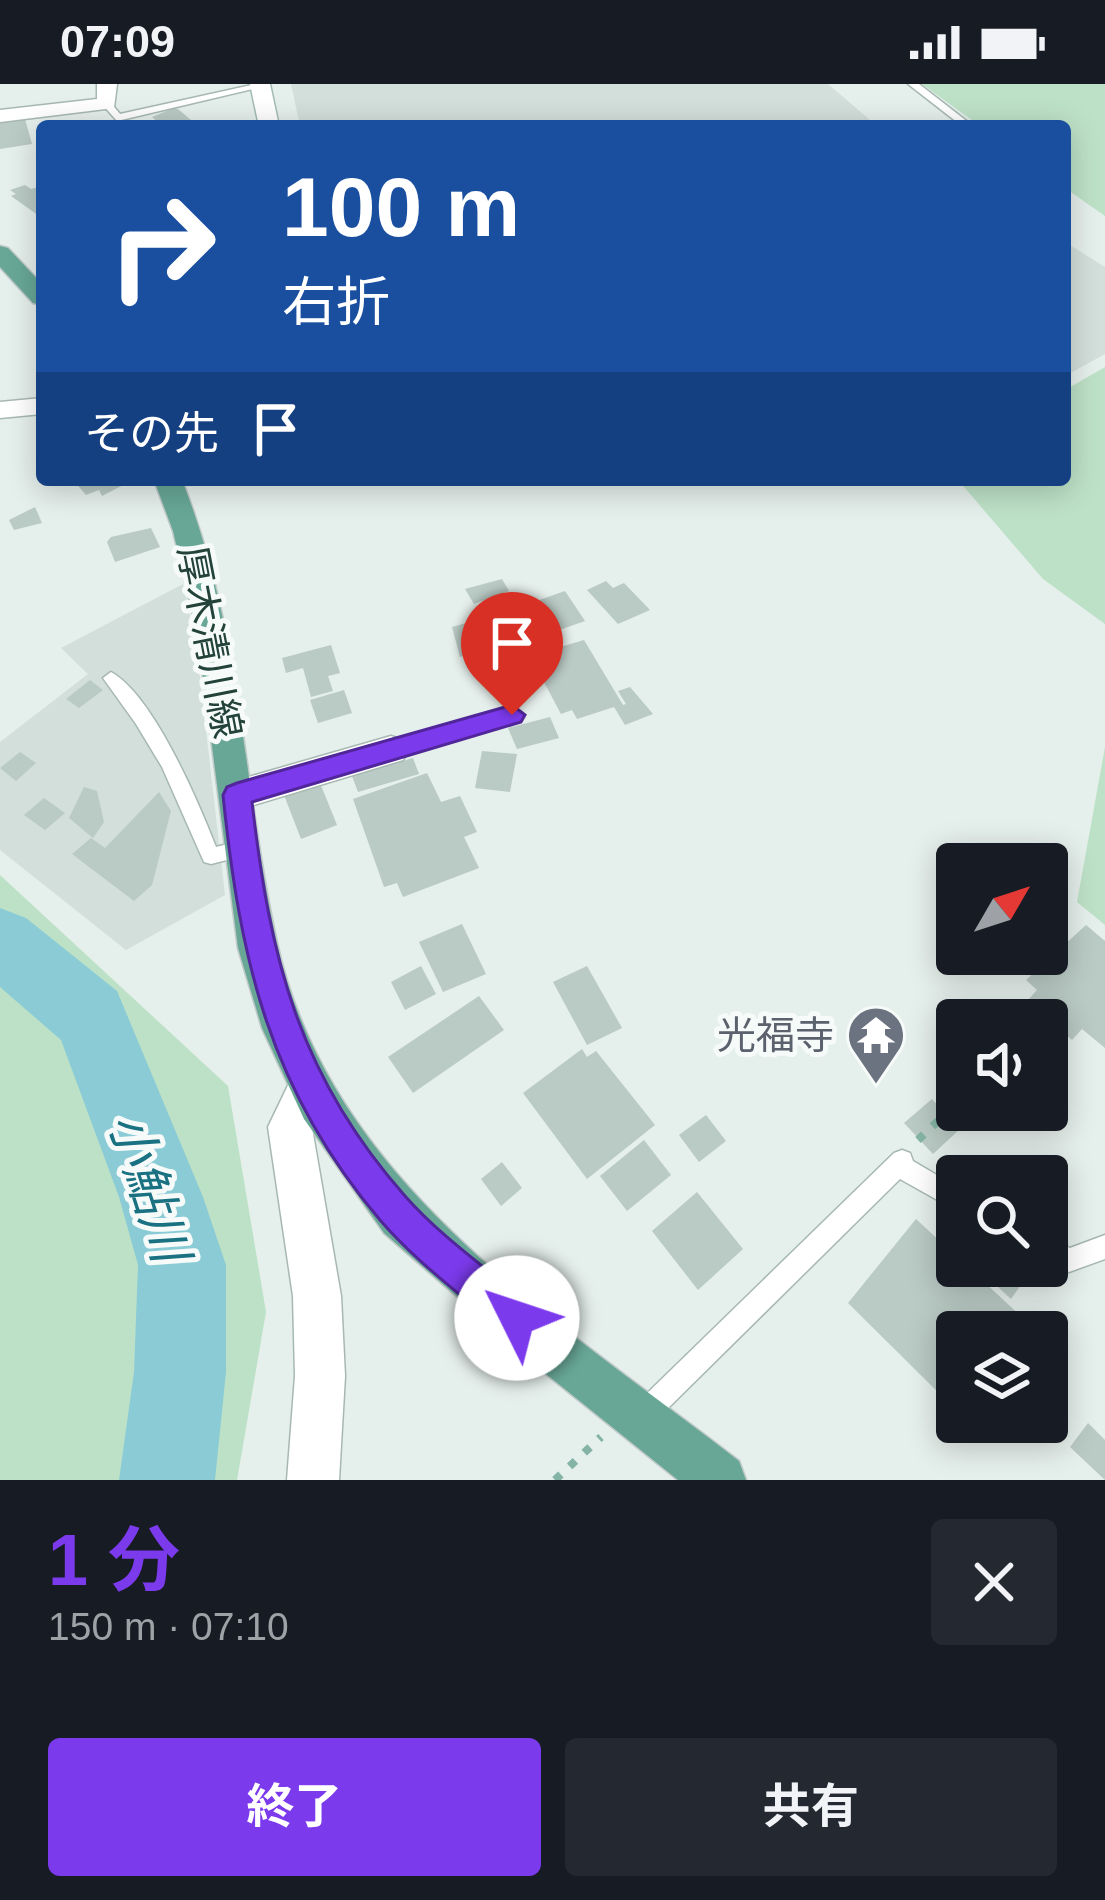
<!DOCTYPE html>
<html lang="ja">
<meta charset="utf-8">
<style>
:root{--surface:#171b24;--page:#242831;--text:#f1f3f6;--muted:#9ea1a6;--accent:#7c3aed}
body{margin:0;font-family:Arial,"Noto Sans JP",sans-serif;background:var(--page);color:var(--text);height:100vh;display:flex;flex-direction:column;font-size:45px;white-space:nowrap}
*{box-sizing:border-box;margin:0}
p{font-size:39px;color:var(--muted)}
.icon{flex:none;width:66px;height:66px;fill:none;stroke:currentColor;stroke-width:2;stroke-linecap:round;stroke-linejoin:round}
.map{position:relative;height:1396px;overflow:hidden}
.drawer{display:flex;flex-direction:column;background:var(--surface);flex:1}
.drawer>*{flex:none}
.top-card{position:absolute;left:36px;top:36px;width:1035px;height:366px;border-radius:12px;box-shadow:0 6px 30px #0003;background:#1a4fa0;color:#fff;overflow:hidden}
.needle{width:78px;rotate:51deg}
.fabs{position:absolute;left:936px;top:759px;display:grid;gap:24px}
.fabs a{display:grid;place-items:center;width:132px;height:132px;border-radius:12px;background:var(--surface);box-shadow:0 6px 30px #0003;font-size:60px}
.pin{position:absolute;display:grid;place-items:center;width:102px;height:102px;color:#fff;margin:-123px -51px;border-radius:50% 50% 50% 0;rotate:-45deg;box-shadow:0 0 12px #0007}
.pin .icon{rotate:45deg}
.me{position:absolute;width:132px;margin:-66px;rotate:311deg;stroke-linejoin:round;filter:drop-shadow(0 0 9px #0008)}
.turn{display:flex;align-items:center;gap:42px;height:252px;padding:0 48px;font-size:54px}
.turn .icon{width:156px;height:156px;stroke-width:2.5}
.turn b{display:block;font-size:84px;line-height:102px}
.then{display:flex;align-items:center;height:114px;padding:0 48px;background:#0003;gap:24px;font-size:45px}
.round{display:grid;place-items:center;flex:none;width:126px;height:126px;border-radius:12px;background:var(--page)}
.overview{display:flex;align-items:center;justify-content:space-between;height:204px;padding:0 48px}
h1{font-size:72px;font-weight:700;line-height:90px;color:var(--accent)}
.cta{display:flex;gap:24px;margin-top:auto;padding:24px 48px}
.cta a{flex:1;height:138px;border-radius:12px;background:var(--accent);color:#fff;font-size:48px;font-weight:700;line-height:138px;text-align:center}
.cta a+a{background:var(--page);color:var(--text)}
.status{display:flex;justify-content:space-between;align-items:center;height:84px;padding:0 60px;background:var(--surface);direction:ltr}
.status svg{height:33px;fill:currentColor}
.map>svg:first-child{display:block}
</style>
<div class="status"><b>07:09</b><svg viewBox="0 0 49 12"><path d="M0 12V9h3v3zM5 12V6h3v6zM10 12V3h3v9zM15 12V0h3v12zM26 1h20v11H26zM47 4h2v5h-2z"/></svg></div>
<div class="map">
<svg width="1105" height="1396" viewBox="0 0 1105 1396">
<rect width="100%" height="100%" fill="#e5efeb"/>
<!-- built -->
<g fill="#d3dfda">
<path d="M291,0H828L877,42H300Z"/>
<path d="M1065,158L1105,183V270L1065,292Z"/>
<path d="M183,500L196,560L225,811L126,866L0,766V658L88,590L61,564Z"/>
</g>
<!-- green -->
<g fill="#bde1c7">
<path d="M922,0H1105V132L1065,104V42H980Z"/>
<path d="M1105,283V540L1043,495L958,396H1065V306Z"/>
<path d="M1105,663V841L1077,818Z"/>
<path d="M0,791L228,1002L266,1228L237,1396H0Z"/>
</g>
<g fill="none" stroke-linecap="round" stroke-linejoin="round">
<!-- river -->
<path fill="#8bcbd6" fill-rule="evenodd" d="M0,824L26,834L117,907L203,1113L226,1181V1288L215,1396H119L134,1288L138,1181L119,1113L61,956L0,903Z"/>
</g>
<!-- building -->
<g fill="#bacac4">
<path d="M174,24L178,25L198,42H162L152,33Z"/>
<path d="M25,35L32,60L0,65V38Z"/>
<path d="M25,101L31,105L42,102V134L11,112L16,110L10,106Z"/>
<path d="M73,396H131V397L102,412L99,406L86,411Z"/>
<path d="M35,423L42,439L14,446L9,436Z"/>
<path d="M151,444L160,463L115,478L107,458L111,453Z"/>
<path d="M502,495L509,507L474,520L465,505Z"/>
<path d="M606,497L613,504L624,499L650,526L618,540L587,506Z"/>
<path d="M565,507L585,537L548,550L528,520Z"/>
<path d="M512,526L520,529L537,561L470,581L466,571L460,573L452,543Z"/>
<path d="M584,556L623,621L626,620L618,607L630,603L653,630L625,641L614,623L577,635L572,626L561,630L530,572Z"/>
<path d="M331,561L340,589L328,592L333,607L311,613L303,584L286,589L282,574Z"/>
<path d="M90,596L103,606L79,624L66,615Z"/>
<path d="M344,606L352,629L318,639L310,616Z"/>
<path d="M550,633L559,654L517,665L508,644Z"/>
<path d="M482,667L517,670L510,708L475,704Z"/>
<path d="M20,668L36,679L16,697L0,684Z"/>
<path d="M413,674L419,690L358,708L352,692Z"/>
<path d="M427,689L441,718L460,712L477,748L464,753L479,784L403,813L397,799L384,803L353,715Z"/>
<path d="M320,699L337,741L301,755L284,711Z"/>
<path d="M84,703L97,707L104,738L93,754L69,734Z"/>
<path d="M159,708L171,727L152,801L134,817L72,770L91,754L105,764Z"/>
<path d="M44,714L65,729L45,746L24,731Z"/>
<path d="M462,840L486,890L443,908L419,858Z"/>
<path d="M1086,841L1105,857V964L1082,945L1072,956L1027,917L1037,906L1026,896Z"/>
<path d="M421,882L436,910L405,926L391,898Z"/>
<path d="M587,882L622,944L587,961L553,898Z"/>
<path d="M479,912L504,946L413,1009L388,973Z"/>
<path d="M582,965L587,973L596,967L655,1041L587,1095L523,1009Z"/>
<path d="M932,1015L960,1045L933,1070L904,1039Z"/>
<path d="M706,1031L726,1057L699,1078L679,1051Z"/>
<path d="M644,1056L671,1091L627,1127L600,1092Z"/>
<path d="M502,1078L522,1104L501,1122L481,1095Z"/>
<path d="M697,1108L743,1165L698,1206L652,1147Z"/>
<path d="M916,1135L957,1173V1182H967L1038,1248H957V1327L848,1219Z"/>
<path d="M975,1182H1023L1030,1188L1011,1215Z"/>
<path d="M1088,1339L1105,1356V1396L1070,1363Z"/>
</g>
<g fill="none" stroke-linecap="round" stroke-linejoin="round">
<!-- lane casing -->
<g stroke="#a7b8b2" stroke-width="3">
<g id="lane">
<path d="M256,0L265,2L117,37L102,20L110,18L120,30Z"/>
<path d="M908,0H919L973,42H962Z"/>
<path d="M111,588C153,611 198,717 216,763L243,756L250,758L252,764L250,770L211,780L204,778L162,683L136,640L103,594Z"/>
<path d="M512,624L518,626L521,631L518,636L391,673L385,671L382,666L385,661L391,659Z"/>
<path d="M902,1066L910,1069L913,1077L957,1103V1127L900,1095L653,1339L644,1343L635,1339L631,1330L635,1321L894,1069Z"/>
<path d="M1105,1151V1175L1069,1188L1047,1178V1153L1070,1164Z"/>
</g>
</g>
<!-- street casing -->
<g stroke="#a7b8b2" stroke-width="3">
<g id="street">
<path d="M97,0H117L114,24L0,38V26L97,15Z"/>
<path d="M42,314V330L0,334V318Z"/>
<path d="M391,652L403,656L409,666L403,676L237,726L224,722L219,711L224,700Z"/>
<path d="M309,983L324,989L331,1004L312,1044L341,1212L345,1292L339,1396H287L295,1292L293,1212L268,1043L294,989Z"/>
</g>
</g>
<!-- secondary casing -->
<g stroke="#a3bbb3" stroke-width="3">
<path id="secondary" d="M250,0H270L279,42H259Z"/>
</g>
<!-- primary casing -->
<g stroke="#c1cac8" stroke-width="3">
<g id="primary">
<path d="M0,162L8,164L42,200V221L33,219L0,183Z"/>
<path d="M154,396H182C243,551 242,700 277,859C330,1099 557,1236 739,1377L746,1396H678L546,1290L384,1149L304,1035L262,944L238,864L198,553L173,447Z"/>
</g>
</g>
<!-- path -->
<g stroke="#84b4a5" stroke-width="8" stroke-dasharray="8 12" stroke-linecap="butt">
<path d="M918,1056L957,1019"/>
<path d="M555,1396L601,1353"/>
</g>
<!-- lane -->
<use href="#lane" fill="#fff" fill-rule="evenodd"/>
<!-- street -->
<use href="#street" fill="#fff" fill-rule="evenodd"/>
<!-- secondary -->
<use href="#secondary" fill="#fff" fill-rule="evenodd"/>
<!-- primary -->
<use href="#primary" fill="#68a796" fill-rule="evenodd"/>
</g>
<!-- route -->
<path fill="#7c3aed" stroke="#51269a" stroke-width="3" d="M512,621L525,631L521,638L252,718C270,874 298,991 405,1112C441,1153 489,1186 530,1221L535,1234L530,1248L517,1253L504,1248C463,1212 415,1177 380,1136C269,1005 240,876 223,711L227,703L237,699Z"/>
<!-- icons -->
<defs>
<g id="temple-pin" transform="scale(3)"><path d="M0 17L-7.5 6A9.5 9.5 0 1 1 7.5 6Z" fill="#6b7280" stroke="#f6fbf9"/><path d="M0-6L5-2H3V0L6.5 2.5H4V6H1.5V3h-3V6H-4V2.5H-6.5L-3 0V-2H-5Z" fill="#fff"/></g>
</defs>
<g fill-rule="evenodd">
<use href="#temple-pin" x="876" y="951"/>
</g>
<g text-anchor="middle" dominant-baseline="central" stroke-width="10" stroke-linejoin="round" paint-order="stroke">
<!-- street labels -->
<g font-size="39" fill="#23423a" stroke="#f6fbf9">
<text transform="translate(210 558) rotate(79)">厚木清川線</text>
</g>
<!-- worship labels -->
<g font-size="39" fill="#5b616d" stroke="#f6fbf9" text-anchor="end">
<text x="834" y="951">光福寺</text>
</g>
<!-- near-water labels -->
<g font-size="51" font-style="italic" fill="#197182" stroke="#f6fbf9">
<text transform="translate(149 1103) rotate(72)">小鮎川</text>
</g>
</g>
</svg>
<div class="fabs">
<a><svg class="needle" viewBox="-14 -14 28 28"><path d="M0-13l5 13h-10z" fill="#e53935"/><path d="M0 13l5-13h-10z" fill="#9ea1a6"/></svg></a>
<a><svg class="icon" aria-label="sound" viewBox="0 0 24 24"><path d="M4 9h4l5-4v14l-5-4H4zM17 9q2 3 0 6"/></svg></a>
<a><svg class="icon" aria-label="search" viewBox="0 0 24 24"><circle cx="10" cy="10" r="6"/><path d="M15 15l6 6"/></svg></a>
<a><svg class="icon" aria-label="layers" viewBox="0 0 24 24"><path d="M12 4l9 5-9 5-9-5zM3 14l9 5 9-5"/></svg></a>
</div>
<div class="pin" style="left:512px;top:631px;background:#d93025"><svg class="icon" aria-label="arrive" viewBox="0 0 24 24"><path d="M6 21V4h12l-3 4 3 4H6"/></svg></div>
<svg class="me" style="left:517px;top:1234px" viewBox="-20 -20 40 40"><circle r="19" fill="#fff"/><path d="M0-13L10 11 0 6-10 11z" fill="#7c3aed"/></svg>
<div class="top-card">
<div class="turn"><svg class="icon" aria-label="right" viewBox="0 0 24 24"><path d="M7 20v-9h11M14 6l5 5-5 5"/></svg><div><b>100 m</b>右折</div></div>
<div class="then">その先<svg class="icon" aria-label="arrive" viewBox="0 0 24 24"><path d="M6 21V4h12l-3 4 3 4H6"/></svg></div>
</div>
</div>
<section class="drawer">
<div class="overview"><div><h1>1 分</h1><p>150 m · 07:10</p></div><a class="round"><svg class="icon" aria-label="close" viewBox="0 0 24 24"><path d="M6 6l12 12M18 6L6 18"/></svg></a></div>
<div class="cta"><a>終了</a><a>共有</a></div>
</section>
